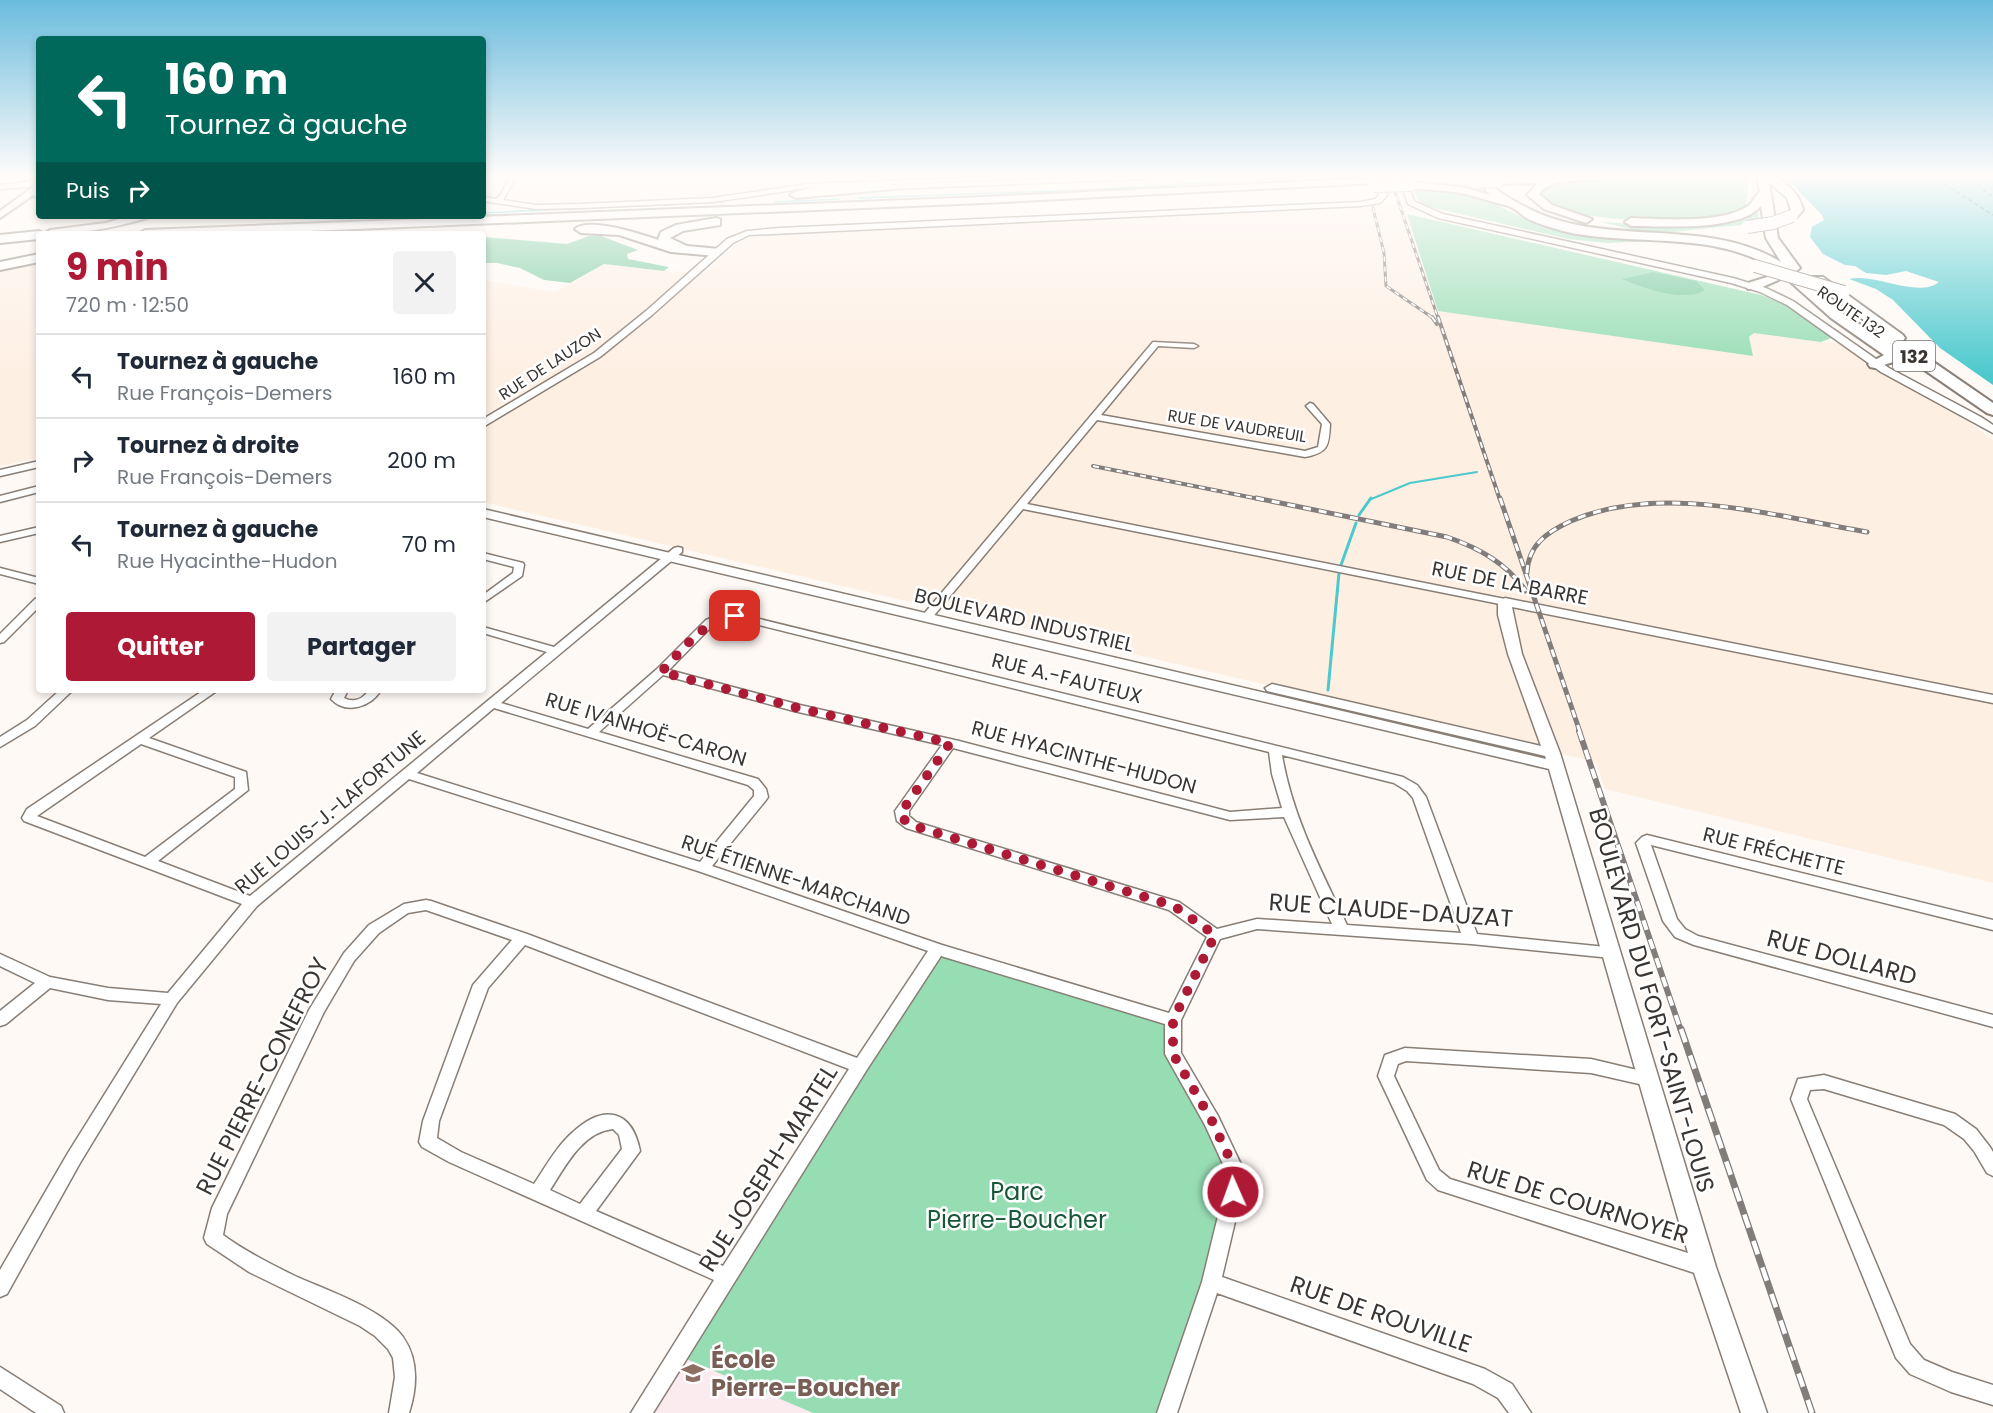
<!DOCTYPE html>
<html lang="fr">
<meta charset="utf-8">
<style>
:root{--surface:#fff;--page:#f2f2f3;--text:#1f2937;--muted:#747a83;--line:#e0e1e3;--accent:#ae1a35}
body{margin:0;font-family:Poppins,sans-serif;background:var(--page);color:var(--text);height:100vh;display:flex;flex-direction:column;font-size:22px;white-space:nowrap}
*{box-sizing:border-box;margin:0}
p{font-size:20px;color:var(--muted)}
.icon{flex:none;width:33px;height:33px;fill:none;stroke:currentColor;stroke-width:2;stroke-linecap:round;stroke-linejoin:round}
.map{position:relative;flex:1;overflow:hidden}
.sheet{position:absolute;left:36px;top:231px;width:450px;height:462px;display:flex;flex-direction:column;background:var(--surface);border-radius:6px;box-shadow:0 3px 9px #0003}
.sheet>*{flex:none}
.hud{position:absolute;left:36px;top:36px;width:450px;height:183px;border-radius:6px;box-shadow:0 3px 9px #0003;background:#00695c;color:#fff;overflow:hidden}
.pin{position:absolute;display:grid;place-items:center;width:51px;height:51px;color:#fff;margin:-26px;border-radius:12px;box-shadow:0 3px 9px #0006}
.me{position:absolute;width:66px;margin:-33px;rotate:358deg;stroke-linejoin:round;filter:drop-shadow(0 0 4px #0008)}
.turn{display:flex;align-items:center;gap:21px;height:126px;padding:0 30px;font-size:27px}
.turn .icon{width:78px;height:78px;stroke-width:2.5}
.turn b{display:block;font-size:42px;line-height:51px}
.then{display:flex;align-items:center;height:57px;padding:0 30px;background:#0003;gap:12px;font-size:22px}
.round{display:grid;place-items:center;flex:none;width:63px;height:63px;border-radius:6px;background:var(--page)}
.headline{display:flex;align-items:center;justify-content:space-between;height:102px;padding:0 30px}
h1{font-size:36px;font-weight:700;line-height:45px;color:var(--accent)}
.cta{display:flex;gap:12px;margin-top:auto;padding:12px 30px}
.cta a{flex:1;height:69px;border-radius:6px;background:var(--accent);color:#fff;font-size:24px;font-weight:700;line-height:69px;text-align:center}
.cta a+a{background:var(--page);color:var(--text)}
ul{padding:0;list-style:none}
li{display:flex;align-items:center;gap:18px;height:84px;padding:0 30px;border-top:2px solid var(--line)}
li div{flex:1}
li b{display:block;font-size:22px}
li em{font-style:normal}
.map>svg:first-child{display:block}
</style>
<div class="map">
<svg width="1993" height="1413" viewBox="0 0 1993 1413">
<rect width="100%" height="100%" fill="#fef9f5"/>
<!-- built -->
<g fill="#feefe3">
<path d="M483,177H963L797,183L718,197L689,199L548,205L510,199L496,205L483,207Z"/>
<path d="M1401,203L1407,214L1753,356L1749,337L1754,333L1840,344L1898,382L1958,414L1993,440V883L1605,789L1596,762L483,502V280L555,292L604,264L664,271L704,273L743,239L768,233Z"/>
<path d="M39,262V458L0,466V270Z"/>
</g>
<!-- education -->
<path fill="#fbebef" d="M679,1356L813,1413H641Z"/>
<!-- green -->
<g fill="#97ddb4">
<path d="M1679,177H1749L1746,205C1741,209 1736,212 1730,214C1702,223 1549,227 1541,192L1554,185L1566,182Z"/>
<path d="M1412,188L1446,190L1481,197L1529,221L1566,232L1658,241L1607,243L1568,239L1430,207L1418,200Z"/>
<path d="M1757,211L1760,223L1653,234L1600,222L1644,224L1742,217Z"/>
<path d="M1407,214L1761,295L1789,306L1831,338L1821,342L1754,333L1749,337L1753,356L1438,311Z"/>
<path d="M938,949L1173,1020V1054L1237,1175L1167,1413H813L679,1356Z"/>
</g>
<!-- forest -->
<g fill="#75ca9b">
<path d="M589,236H601L638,250L627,254L628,259L669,267L664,271L604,264L570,283L544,280L520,268L497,263H483V237L567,244Z"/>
<path d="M1653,272L1696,281L1705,290C1685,303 1643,288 1622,279Z"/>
</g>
<!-- water -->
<path fill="#4dc9ce" d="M1785,177H1993V385L1940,348L1893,300L1876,289L1849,279C1877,273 1917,299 1939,282L1906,271L1886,275L1866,273L1855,266L1845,265L1823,254L1810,237L1812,227L1824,220L1822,215Z"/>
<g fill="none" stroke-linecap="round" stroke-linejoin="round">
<!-- stream-far2 -->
<g stroke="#4dc9ce" stroke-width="1.5">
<path d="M858,198L1084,190L1306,177"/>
<path d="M774,202L839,199"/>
<path d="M483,213L722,202"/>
<path d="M275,218L350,219L415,216"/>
</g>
<!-- stream-far1 -->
<path stroke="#4dc9ce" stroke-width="2" d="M1369,500L1410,483L1477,472"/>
<!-- stream -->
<g stroke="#4dc9ce" stroke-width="3">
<path d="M1359,515L1371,498"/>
<path d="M1341,565L1356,523"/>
<path d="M1328,690L1339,573"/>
</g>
<!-- ferry -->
<g stroke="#2d6164" stroke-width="1.5" stroke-dasharray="4 3" stroke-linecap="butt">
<path d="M1933,177L1993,215"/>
<path d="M1966,177L1993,197"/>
</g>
<!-- minor casing -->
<g stroke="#887e75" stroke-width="3">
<g id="minor">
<path d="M510,177H516L503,200L536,205L580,204L713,198L807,184L987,177H1023L1020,179L807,188L713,202L580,208L536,209L483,201V197L496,199L500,196Z"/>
<path d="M1153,342L1194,344L1198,346L1194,348L1158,346L1101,415L1305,451L1318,447L1322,424L1306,406L1310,403L1313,404L1330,424C1329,446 1328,453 1305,457L1097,420L1027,504L1505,599L1510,602L1509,604L1505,605L1023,509L931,619H923L922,617L923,615Z"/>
<path d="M39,486V492L0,502V496Z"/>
<path d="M39,527V533L0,542V536Z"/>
<path d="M678,547L682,548V552L501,703L588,729L657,669L706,620L721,614L735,613L1403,777L1417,785L1426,797L1477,934L1616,948L1618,952L1616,956L1611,958L1471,944L1257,929L1220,939L1181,1020V1053L1218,1116L1246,1175L1222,1277L1485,1369L1512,1384L1531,1413H1509L1498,1398L1473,1384L1217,1293L1177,1413H1157L1202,1282L1228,1175L1205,1125L1165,1054V1024L941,956L866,1071L653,1413H631L714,1280L449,1162L422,1147L419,1142L423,1121L473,985L512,940L426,910L408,913L379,933L354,961L324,1012L227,1214L223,1235C245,1251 270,1264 295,1276C326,1290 383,1309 403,1337C419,1360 417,1388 409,1413H389L395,1377L393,1358L388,1349L375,1336L360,1326L249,1272L207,1244L204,1238L212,1208L309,1010L344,953L369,925L404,904L426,900L431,901L527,934L857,1058L928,951L698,871L409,779L257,906L177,1003L80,1163L7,1294L0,1297V1270L68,1153L161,1004L108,1000L50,988L6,1024L0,1026V1011L35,983L0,966V954L50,977L108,988L168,993L242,904L24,821L22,818L27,809L204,690H218L149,738L246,772L248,790L158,861L250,896L547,652L483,633V627L554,647L674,548ZM735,619L1269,752L1272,774L1282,808L1230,812L959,741L800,705L669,670L714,624L723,620ZM663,675L794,711L942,745L895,811L897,821L906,828L1169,910L1207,937L1169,1013L942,945L712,866L766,800L768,797L766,789L758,779L599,732ZM494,708L748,785L754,790V796L700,862L417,773ZM141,744L235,777V789L145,857L37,816ZM953,748L1230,820L1284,817L1332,924L1257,919L1217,929L1179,902L916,822L909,816V811ZM1282,755L1394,783L1407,791L1413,798L1461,933L1347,925C1321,870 1292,816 1282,755ZM525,945L849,1069L723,1266L596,1211L640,1151C632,1109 603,1104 573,1132C557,1146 546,1166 534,1184L461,1152L437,1138L439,1121L488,988ZM613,1129L619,1135L622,1149L580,1204L550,1190C565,1167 582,1132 613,1129Z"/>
<path d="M483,553L523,563L524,565L522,576L483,603V595L513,573L514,567L483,559Z"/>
<path d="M0,568L39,578V584L0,574Z"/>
<path d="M39,598V607L4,642L0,643V634L35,599Z"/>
<path d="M60,690H73L35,726L0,747V737L27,720Z"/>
<path d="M336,690H348L344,698C354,703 363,699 369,690H381C371,707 346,715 331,699Z"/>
<path d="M1647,835L1993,920V930L1651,845L1677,919L1685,929L1698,936L1993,1015V1027L1694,945L1675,937L1663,921L1636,843L1642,837Z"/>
<path d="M1405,1048L1591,1059L1654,1074L1656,1079L1654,1084L1648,1086L1591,1073L1406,1061L1398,1064L1394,1076L1439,1170L1450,1179L1704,1258L1711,1261L1713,1267L1711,1273L1704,1276L1438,1190L1427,1180L1378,1076L1385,1055Z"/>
<path d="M1824,1075L1955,1114L1976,1129L1990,1147L1993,1152V1176L1987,1173L1974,1151L1964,1139L1944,1125L1824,1089L1810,1090L1807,1099L1910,1344L1924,1360L1952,1372L1993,1385V1405L1951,1392L1910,1374L1896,1358L1791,1099L1798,1079Z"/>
<path d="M0,1367L61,1406L64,1413H36L0,1389Z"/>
</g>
</g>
<!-- tertiary casing -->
<g stroke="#887e75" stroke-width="3">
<g id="tertiary">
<path d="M1099,177H1149L1145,179L890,189L886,187L890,185Z"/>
<path d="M1371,177H1379L1384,182L1387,196L1380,203L1361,206L749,235L733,243L652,315L600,357L483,427V419L594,353L646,311L727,239L747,231L779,228L1361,202L1375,199L1379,195L1376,183Z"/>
<path d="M1399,177H1406L1414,201L1443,214L1733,278L1766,288L1793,301L1889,368L1981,417L1993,425V433L1881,372L1787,305L1760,292L1731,283L1438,218L1408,204Z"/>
<path d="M39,182V186L0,189V185Z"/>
<path d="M39,461V467L0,476V470Z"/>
<path d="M483,509L1546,759L1545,756L1267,691L1265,688L1272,684L1541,746L1508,654L1498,615V602L1505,598L1993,695V703L1512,607L1522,654L1560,753L1716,1267L1767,1413H1741L1692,1267L1549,769L483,517Z"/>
</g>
</g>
<!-- secondary casing -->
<g stroke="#887e75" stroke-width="4">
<g id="secondary">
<path d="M39,179V183L12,188L8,186Z"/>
<path d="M36,185H39V191L0,218V211Z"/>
</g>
</g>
<!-- motorway casing -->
<g stroke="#887e75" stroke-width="4">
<g id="motorway">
<path d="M1483,177H1493L1491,182C1497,192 1509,198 1520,204C1601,251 1702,214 1781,262L1766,238L1761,206C1739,232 1663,226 1631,226L1625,222L1631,218C1662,219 1722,224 1748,206C1753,202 1755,196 1760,192L1757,177C1762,177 1771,175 1776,177C1788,182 1801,198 1803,210L1796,218H1788L1786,216L1791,210L1787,198L1769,182L1778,238L1800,268L1795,272L1841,312L1877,336L1879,331L1813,283L1811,280L1813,277H1823L1903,335L1905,338L1903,341L1993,403V415L1987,413L1894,349L1899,354L1896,361L1875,368L1870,367L1868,364L1884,355L1831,318L1785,277L1758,289H1748L1746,286L1748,283L1780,273C1719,228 1633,248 1563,231C1552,228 1539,224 1528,219C1521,215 1513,206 1505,205C1491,202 1476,196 1461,193C1445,190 1427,190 1411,188L1405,185L1411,182L1462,187L1490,195L1479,182Z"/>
<path d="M1524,177H1602L1597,180C1580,181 1550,178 1539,194L1552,205L1592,219L1586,223L1544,209L1527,195L1538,183L1497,184L1492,181L1497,178Z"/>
<path d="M1373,178L1377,179V183L983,203L234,234H139L145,230L983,197Z"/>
<path d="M890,184L896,187L894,189L796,198L790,195C803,184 870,185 890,184Z"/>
<path d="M39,191V197L34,196V192Z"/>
<path d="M130,216H149L147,218C110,229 77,234 39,234V239L0,243V235L39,231L44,234L50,230L106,223Z"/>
<path d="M716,218L720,219V225L683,231L670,238L687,246L720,249L722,252L716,256L671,252L619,235L581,233L575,229C589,217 641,234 658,240L661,232L676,225Z"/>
<path d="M39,254V262L0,270V262Z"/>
</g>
</g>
<!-- minor -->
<use href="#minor" fill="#fff" fill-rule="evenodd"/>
<!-- tertiary -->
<use href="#tertiary" fill="#fff" fill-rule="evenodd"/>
<!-- secondary -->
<use href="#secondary" fill="#fff" fill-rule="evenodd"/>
<!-- motorway -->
<use href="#motorway" fill="#fff" fill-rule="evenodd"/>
<!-- rail-far4 casing -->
<g stroke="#827d7a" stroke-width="3">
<g id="rail-far4">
<path d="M1390,177L1438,318"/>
<path d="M1373,208L1384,253L1386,286L1433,318"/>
</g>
</g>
<!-- rail-far3 casing -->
<g stroke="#827d7a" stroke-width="4">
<g id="rail-far3">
<path d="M1432,317L1437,324"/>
<path d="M1438,317L1500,500"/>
<path d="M1093,466L1264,500"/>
</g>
</g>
<!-- rail-far2 casing -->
<g stroke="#827d7a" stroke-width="5">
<g id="rail-far2">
<path d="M1256,498L1447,537C1479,548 1506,563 1526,591"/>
<path d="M1500,498L1580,732"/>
<path d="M1527,573C1528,545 1547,532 1571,521C1661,482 1773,516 1867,532"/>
</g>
</g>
<!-- rail-far1 casing -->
<g stroke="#827d7a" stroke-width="6">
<path id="rail-far1" d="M1579,731L1681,1031"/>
</g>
<!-- rail casing -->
<g stroke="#827d7a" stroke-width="7">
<path id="rail" d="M1681,1029L1812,1413"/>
</g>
<!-- rail-far4 -->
<use href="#rail-far4" stroke="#fff" stroke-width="1.5" stroke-dasharray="5" stroke-linecap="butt"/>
<!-- rail-far3 -->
<use href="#rail-far3" stroke="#fff" stroke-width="2" stroke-dasharray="6" stroke-linecap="butt"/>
<!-- rail-far2 -->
<use href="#rail-far2" stroke="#fff" stroke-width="3" stroke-dasharray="8" stroke-linecap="butt"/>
<!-- rail-far1 -->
<use href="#rail-far1" stroke="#fff" stroke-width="4" stroke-dasharray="10" stroke-linecap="butt"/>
<!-- rail -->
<use href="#rail" stroke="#fff" stroke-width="4.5" stroke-dasharray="14" stroke-linecap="butt"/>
<!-- motorway-bridge casing -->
<g stroke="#887e75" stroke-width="14" stroke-linecap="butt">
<g id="motorway-bridge">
<path d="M1476,182L1497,181"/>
<path d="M1374,186L1411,185"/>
<path d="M1747,227L1773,223L1792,216"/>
<path d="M1755,266L1844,292"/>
</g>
</g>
<!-- motorway-bridge -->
<use href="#motorway-bridge" stroke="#fff" stroke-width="12"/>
</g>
<!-- sky -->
<linearGradient id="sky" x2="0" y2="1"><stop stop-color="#6abcde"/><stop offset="0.47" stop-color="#fffcfa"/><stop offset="1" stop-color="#fffcfa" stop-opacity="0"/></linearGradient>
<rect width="1993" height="374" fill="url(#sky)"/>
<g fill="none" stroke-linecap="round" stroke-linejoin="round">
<!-- route -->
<path stroke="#ae1a35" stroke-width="10" stroke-dasharray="0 18" d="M735,616C703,620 683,650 661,672L798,708L950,743L902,811V818L911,825L1174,906L1215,935L1173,1020V1054L1212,1121L1237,1174L1233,1192"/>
</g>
<!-- icons -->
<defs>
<g id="school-bare" transform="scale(1.8)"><path d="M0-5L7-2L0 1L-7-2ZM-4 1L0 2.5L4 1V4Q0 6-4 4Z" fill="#8d6e63" stroke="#fff" stroke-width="2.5" paint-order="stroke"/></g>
</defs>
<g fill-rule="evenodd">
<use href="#school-bare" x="693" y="1373"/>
</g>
<g text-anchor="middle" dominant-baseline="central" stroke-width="5" stroke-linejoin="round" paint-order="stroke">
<!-- far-street labels -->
<g font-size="16" fill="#3a3532" stroke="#fff">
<text transform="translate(1851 312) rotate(35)">ROUTE 132</text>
<text transform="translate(550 364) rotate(-33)">RUE DE LAUZON</text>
<text transform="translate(1237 426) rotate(9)">RUE DE VAUDREUIL</text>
</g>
<!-- shield labels -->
<rect fill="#fff" stroke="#757270" stroke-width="1.5" x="1893" y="341" width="42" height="30" rx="4.5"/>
<g font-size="18" font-weight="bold" fill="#3a3532">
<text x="1914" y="356">132</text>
</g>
<!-- street labels -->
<g font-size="20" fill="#3a3532" stroke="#fff">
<text transform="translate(1510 583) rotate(11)">RUE DE LA BARRE</text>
<text transform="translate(1024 620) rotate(13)">BOULEVARD INDUSTRIEL</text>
<text transform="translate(1067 678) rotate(14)">RUE A.-FAUTEUX</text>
<text transform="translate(646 729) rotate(17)">RUE IVANHOË-CARON</text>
<text transform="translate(1084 757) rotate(15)">RUE HYACINTHE-HUDON</text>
<text transform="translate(330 812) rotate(-40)">RUE LOUIS-J.-LAFORTUNE</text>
<text transform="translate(1774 851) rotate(14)">RUE FRÉCHETTE</text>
<text transform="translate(796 880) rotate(19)">RUE ÉTIENNE-MARCHAND</text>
</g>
<!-- near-street labels -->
<g font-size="24" fill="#3a3532" stroke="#fff">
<text transform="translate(1391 910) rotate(4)">RUE CLAUDE-DAUZAT</text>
<text transform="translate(1842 957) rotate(15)">RUE DOLLARD</text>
<text transform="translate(1652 1000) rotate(74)">BOULEVARD DU FORT-SAINT-LOUIS</text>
<text transform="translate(262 1076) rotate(-63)">RUE PIERRE-CONEFROY</text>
<text transform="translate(768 1168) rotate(-58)">RUE JOSEPH-MARTEL</text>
<text transform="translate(1578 1202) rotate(17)">RUE DE COURNOYER</text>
<text transform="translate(1381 1314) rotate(19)">RUE DE ROUVILLE</text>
</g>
<!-- near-park labels -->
<g font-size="24" fill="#185839" stroke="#fff">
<text x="1017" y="1191">Parc<tspan x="1017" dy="28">Pierre-Boucher</tspan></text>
</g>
<!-- near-education labels -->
<g font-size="24" font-weight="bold" fill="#785e54" stroke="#fff" text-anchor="start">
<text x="711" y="1359">École<tspan x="711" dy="28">Pierre-Boucher</tspan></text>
</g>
</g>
</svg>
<div class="pin" style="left:735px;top:616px;background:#d93025"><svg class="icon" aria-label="arrive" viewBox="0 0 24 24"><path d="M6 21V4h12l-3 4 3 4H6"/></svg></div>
<svg class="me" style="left:1233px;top:1192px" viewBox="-20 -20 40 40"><circle r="17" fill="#ae1a35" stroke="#fff" stroke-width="3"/><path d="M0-11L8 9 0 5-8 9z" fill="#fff"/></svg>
<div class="hud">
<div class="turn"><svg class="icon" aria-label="left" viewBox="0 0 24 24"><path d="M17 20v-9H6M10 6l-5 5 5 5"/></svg><div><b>160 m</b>Tournez à gauche</div></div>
<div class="then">Puis<svg class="icon" aria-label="right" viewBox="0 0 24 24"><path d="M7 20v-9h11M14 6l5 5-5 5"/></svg></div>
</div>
<section class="sheet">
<div class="headline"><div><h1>9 min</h1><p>720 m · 12:50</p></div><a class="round"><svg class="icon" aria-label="close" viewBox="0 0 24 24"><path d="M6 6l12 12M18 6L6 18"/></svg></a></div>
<ul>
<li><svg class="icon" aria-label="left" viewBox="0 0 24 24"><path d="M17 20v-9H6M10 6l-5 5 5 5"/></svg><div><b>Tournez à gauche</b><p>Rue François-Demers</p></div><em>160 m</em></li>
<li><svg class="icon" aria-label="right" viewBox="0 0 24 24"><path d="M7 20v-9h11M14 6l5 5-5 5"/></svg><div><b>Tournez à droite</b><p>Rue François-Demers</p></div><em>200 m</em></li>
<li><svg class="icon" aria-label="left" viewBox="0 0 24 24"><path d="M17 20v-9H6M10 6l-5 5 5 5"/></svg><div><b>Tournez à gauche</b><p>Rue Hyacinthe-Hudon</p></div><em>70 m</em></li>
</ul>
<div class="cta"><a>Quitter</a><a>Partager</a></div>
</section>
</div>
